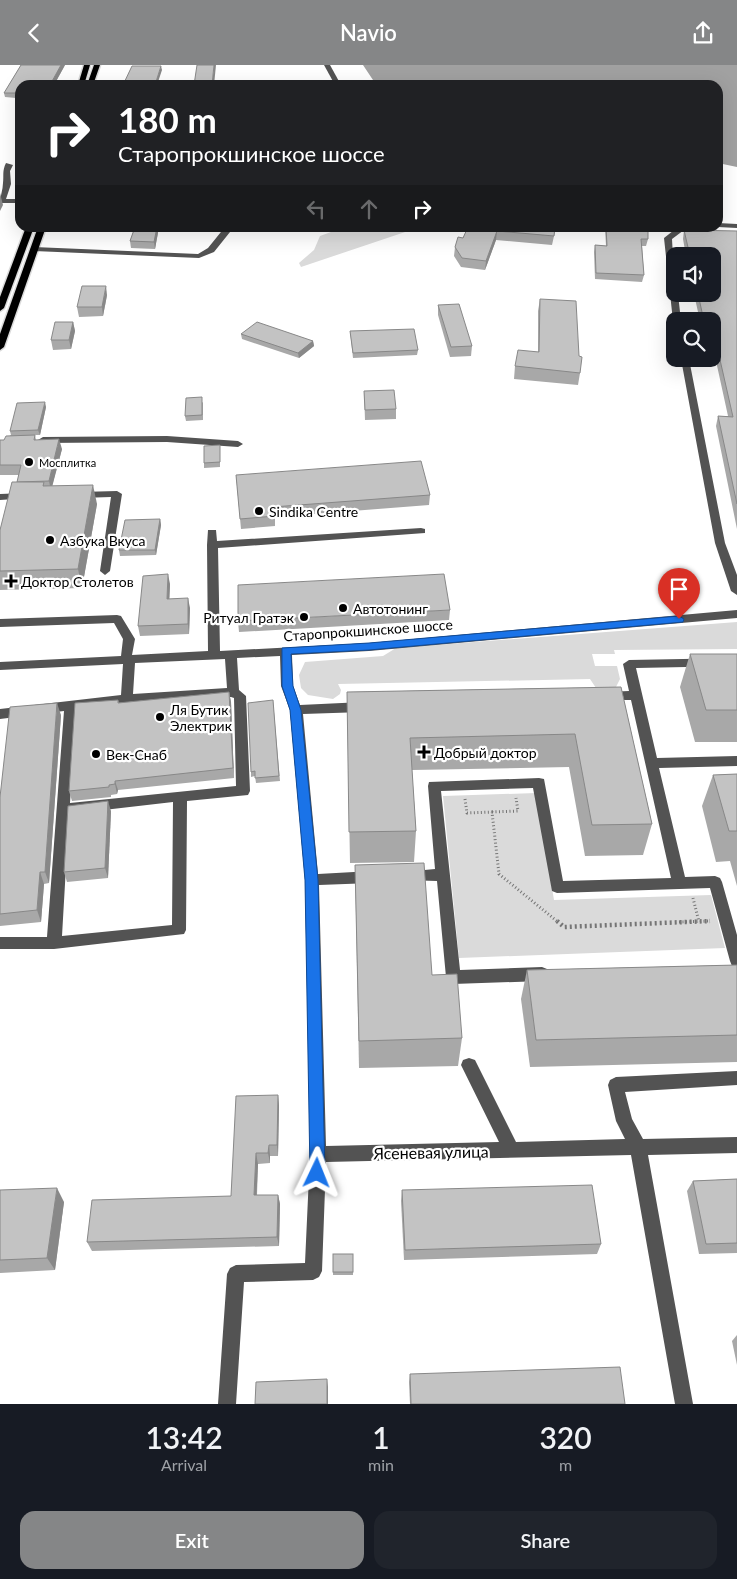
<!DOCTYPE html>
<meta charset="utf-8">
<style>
:root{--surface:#171b24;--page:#20242c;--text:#f1f3f6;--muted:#9ea1a6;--accent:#858687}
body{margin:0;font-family:Lato,sans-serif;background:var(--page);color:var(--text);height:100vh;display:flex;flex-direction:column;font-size:19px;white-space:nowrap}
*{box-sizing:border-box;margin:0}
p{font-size:16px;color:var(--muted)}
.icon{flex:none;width:28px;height:28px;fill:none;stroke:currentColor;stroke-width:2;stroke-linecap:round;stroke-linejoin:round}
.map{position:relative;height:1339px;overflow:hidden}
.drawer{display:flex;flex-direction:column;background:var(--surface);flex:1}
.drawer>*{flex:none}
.top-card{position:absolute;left:15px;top:15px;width:708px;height:152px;border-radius:15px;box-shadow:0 5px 20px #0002;background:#202124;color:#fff;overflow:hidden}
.buttons{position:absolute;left:666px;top:182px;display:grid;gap:10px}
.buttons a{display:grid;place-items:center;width:55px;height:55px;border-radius:10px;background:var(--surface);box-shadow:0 5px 20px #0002;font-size:25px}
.pin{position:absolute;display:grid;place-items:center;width:42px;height:42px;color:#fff;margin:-51px -21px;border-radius:50% 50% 50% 0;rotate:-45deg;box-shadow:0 0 5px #0007}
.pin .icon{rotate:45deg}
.me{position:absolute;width:55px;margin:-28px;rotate:2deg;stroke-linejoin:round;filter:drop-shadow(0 0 4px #0008)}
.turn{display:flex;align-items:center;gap:18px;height:105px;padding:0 20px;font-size:22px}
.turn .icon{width:65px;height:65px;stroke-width:2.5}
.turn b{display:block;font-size:35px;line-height:42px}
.lanes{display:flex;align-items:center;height:48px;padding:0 20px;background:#0003;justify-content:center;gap:25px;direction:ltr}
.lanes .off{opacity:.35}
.eta{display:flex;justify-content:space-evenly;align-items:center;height:85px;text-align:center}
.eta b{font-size:30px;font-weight:600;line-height:35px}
.primary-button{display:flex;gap:10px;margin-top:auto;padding:10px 20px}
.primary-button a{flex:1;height:58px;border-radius:15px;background:var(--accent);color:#fff;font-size:20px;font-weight:600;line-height:58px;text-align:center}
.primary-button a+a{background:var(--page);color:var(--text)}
header{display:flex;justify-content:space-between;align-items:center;height:65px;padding:0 20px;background:var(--accent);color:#fff;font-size:22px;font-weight:600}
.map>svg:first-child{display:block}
</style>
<header><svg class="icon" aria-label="back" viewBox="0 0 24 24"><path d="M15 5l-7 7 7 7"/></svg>Navio<svg class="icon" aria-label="share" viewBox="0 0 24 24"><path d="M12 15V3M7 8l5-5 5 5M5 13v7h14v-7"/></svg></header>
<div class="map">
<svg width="737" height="1339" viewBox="0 0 737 1339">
<rect width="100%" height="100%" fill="#fff"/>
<!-- green -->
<g fill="#dadada">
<path d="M342,163V162L417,163L301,202L299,198L314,185L320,171Z"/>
<path d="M737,557V584L614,585L615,589H592L595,601H617L620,614L616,622L598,626L590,614L338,619L341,625L340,629L333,634L308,630L301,623L299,610L305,597L383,591L396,583Z"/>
<path d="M536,728L554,835L711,830L725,883L459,893L443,731Z"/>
</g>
<!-- water -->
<path fill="#a1a1a1" d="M363,0H737V102L718,98V20H379L373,15Z"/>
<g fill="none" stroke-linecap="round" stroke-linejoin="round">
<!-- major casing -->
<g stroke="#dbdbdb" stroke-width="3">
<g id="major">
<path d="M84,0H90L84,20H78Z"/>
<path d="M94,0H100L93,20H87Z"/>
<path d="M26,162H34L4,243L0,246V232Z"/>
<path d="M38,162H46L4,282L0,285V269Z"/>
</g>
</g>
<!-- path-far1 -->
<g stroke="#757575" stroke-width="3" stroke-dasharray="1 2.5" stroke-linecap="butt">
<path d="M465,734L467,748L492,747L499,809L558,857"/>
<path d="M492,747L518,746L516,733"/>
<path d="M693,833L699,857"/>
<path d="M679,857L710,856"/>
</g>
<!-- path -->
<path stroke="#757575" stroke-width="4.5" stroke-dasharray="2 3" stroke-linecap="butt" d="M557,856L564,862L710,856"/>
<!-- minor -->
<g fill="#535353" fill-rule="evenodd">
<path d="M324,0H330L341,20H335Z"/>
<path d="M6,98L13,100L10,106L11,119L6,134H20V138H0C0,131 3,125 3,118C4,110 2,106 6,98Z"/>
<path d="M718,158L737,159V163L718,162Z"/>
<path d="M225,162H234L214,187L199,193L34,186L30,184L34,182L198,189L208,183Z"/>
<path d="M678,162H688L672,174L675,229H678L681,256H675V258L673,256L664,173Z"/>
<path d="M681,294H689L725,478L737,510V530L731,526L715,478Z"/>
<path d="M167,371L238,376L243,379L238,382L167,377L43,378L38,375L43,372Z"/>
<path d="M117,426L122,429L110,506L105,510L100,506L111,432L80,433L75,430L80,427Z"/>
<path d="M25,428L29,429V433L0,435V429Z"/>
<path d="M421,463L425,464V468L218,483L220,586L369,578L737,545V553L369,586L292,590L293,621L300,640L363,637L369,642L363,647L303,649L318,809L372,806L377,808L379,812L377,816L372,818L319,820L326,1081L499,1077L461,1000L463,995L469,993L475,995L516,1077L625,1074L616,1056L608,1020L610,1015L616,1012L737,1006V1020L625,1027L632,1054L643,1074L737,1072V1088L648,1090L693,1339H675L631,1090L326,1097L322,1206L319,1212L313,1215L244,1217L236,1339H218L227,1209L230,1203L236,1200L305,1198L310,1089L305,815L290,645L281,621L280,591L237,593L239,625L246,631L250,726L248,730L187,736L186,865L184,869L54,884H0V872H47L64,646L0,654V644L121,630L123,599L0,605V597L121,591L123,574L114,558L0,562V554L117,550L121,551L135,574L132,590L208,586L207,480L208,465H216L217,476ZM225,594L227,623L133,629L135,598ZM231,632L234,633L236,721L70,738L76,645L127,638ZM173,737L172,860L62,871L69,749Z"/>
<path d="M737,593V601L636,603L657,693L737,691V701L659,703L685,812L715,811L720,813L722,817L737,870V902L732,901L730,896L710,823L557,828L552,826L533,723L441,726L460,905L542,902L547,904L549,909L547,914L542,916L453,919L448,917L446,912L437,816L404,815L402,811L404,807L435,804L428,721L429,717L539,713L544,714L563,816L671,813L631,635H606L600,631L606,627L629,626L623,599L629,595Z"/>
</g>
<!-- major -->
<use href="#major" fill="#000" fill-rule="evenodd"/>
</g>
<!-- wall -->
<g fill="#a8a8a8">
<path d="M21,0H65L54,20H20V36L16,35V33L5,32L4,28Z"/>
<path d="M135,162H159L155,184L131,183L130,176Z"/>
<path d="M468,162H556L552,180L496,175L485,205L461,202L454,191L455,182L463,173Z"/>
<path d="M605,162H648V174L646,181H642L644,210L642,217L595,214L594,187L595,180L606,181Z"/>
<path d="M684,165L737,166V464L716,361L718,351H728L716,296L691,295V294H712V256H700L694,229H712V191H686L683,174Z"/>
<path d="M107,230L103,251L79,252L77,242Z"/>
<path d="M540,234L580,308L578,320L514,314L515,301L538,287V246Z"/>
<path d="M438,240L472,281L471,291L450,292L438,250Z"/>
<path d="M73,257L75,266L71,284L53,285L51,275Z"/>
<path d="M350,266L418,285L417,290L353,293Z"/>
<path d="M241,269L313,276L314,281L299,293L242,274Z"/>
<path d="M364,326L396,344V354L365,355Z"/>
<path d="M203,337V355L186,356L185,351Z"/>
<path d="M46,342L40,370H35L36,375L62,384L52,421L97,439L82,523L0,525V465L17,417L19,410H0V375H4L11,370L10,366Z"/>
<path d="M220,380V402L204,403V398Z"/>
<path d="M236,410L430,430L429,440L275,452V461L241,464Z"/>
<path d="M160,454L161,460L156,490L120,491L119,485Z"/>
<path d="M170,519L169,534L190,543L189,569L140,571L138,561Z"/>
<path d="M450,545L449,555L239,567L238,556Z"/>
<path d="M690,589H737V677H695L680,622Z"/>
<path d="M621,622L652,759L643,790L585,791L569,702L412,705L416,766L414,797L350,798L347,627Z"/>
<path d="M229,627L231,637L234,713L118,725L117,729L111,730V732L72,736L69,726L118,635L119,638Z"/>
<path d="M273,635L280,716L256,718L255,711L251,712V707Z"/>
<path d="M61,650L49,818L44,819L41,857L0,861V732Z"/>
<path d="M737,709V821L730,796L716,797L702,741L713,710Z"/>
<path d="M111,746L108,813L67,817L64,807Z"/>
<path d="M355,800L432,910L462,973L458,1001L359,1003Z"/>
<path d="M737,900V997L530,1002L521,934L527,905Z"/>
<path d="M278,1030L279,1041L278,1091H270V1098L258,1099L257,1130H278L280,1139L279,1181L92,1186L87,1177L231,1131Z"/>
<path d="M737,1114V1188L699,1189L687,1126L693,1116Z"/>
<path d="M0,1125L64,1137L55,1205L0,1208Z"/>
<path d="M402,1125L601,1179L597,1189L404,1195L401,1136Z"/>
<rect x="333" y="1189" width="20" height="21"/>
<path d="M737,1270V1300L732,1276Z"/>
<path d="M410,1309L625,1339H410L409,1317Z"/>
</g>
<!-- shaded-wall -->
<g fill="#888">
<path d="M61,0H65L54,20H50Z"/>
<path d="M214,0H216L214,20H212Z"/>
<path d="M161,1L162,5L157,20H155Z"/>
<path d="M0,128L3,140L0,146Z"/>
<path d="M157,162H159L155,184L154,177Z"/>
<path d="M497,166L496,175L485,205L486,196Z"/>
<path d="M106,221L107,230L103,251L102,242Z"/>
<path d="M73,257L75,266L71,284L69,275Z"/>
<path d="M313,276L314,281L299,293L298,288Z"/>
<path d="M45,337L46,342L40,370L38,365Z"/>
<path d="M59,374L62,384L51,426L49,416Z"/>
<path d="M93,420L97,439L82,523L78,504Z"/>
<path d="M160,454L161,460L156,490L155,485Z"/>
<path d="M168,509L170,519L169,545L167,534Z"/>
<path d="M188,533L190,543L189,569L188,559Z"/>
<path d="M229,627L231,637L234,713L233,703Z"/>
<path d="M57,638L61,650L49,818L45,807Z"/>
<path d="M115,716L118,725L117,729L115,719Z"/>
<path d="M108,736L111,746L108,813L105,803Z"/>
<path d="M40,807L44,819L41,857L37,845Z"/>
<path d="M278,1030L279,1041L278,1091L277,1080Z"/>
<path d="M269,1080L270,1091V1098L268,1088Z"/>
<path d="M256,1088L258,1099L256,1140L254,1130Z"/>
<path d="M57,1123L64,1137L55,1205L47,1193Z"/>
<path d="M278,1130L280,1139L279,1181L277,1172Z"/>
<path d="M327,1314L328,1322V1339H327Z"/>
</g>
<!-- building -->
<g fill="#c3c3c3" stroke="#888">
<path d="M21,0H61L50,20H20V31H15L19,28H4Z"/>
<path d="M197,0H214L212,20H194Z"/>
<path d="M132,1H161L155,20H123Z"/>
<rect x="257" y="18" width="18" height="2"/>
<path d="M135,162H157L154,177L130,176Z"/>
<path d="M468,162H555L554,171L497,166L486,196L462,193L455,182L458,172L463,173Z"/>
<path d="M606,162H648V174H641L644,210L596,208L595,180L607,181Z"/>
<path d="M684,165L737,166V439L718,351L733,352L718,286H712V256H704L698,229H712V191H690Z"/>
<path d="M82,221H106L102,242H77Z"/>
<path d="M540,234L576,236L579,291L582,292L580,308L515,301L518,285L539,287Z"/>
<path d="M459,239L472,281L451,282L438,240Z"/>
<path d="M55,257H73L69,275H51Z"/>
<path d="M257,257L313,276L298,288L241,269Z"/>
<path d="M414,264L418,285L353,288L350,266Z"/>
<path d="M394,325L396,344L365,345L364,326Z"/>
<path d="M202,332V350L185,351L186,333Z"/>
<path d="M45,337L38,365L10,366L17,338Z"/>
<path d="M35,370L34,375L59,374L49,416L17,417L21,400H0V375H4L6,371Z"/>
<path d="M220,380V397L204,398V381Z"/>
<path d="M421,396L430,430L273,442L275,451L240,454L236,410Z"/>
<path d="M12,417H44L43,421L93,420L78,504L0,506V465Z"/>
<path d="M160,454L155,485H119L125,455Z"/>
<path d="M168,509L167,534L188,533V559L138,561L143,511Z"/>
<path d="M444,509L450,545L238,556V520Z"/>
<path d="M690,589H737V645H706Z"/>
<path d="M621,622L652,759L592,760L575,669L410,673L416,766L349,767L347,627Z"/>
<path d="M229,627L233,703L115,716V719L109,720V722L69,726L75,638L118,635V638Z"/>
<path d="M273,635L279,711L255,713V706L251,707L248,638Z"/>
<path d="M57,638L45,807H40L37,845L0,849V732L10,642Z"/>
<path d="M737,709V766H729L713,710Z"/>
<path d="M108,736L105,803L64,807L68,741Z"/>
<path d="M424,798L432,910L457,909L462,973L359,976L355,800Z"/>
<path d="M737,900V970L536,975L527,905Z"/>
<path d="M278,1030L277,1080H269L268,1088H256L254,1130H278L277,1172L87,1177L92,1135L231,1131L236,1031Z"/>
<path d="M737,1114V1178L706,1179L693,1116Z"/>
<path d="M592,1120L601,1179L405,1185L402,1125Z"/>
<path d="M57,1123L47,1193L0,1195V1125Z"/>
<rect x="333" y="1189" width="20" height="18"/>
<path d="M620,1302L625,1339H411L410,1309Z"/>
<path d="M327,1314V1339H255L256,1317Z"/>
</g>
<!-- route -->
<path fill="#1a73e8" stroke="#114b97" d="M679,551L684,554L683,557L369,585L291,589L293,621L301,645L318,815L325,1108L323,1114L317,1116L312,1114L310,1108L305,815L290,645L282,621V583L369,578Z"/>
<!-- markers -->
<g fill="#000" stroke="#fff" stroke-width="2">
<circle cx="29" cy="397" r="5"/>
<circle cx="259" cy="446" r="5"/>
<circle cx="50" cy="475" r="5"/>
<path d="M8.5 508.5h5v5h5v5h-5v5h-5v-5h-5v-5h5z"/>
<circle cx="343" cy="543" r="5"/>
<circle cx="304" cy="552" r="5"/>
<circle cx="160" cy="652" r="5"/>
<path d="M421.5 679.5h5v5h5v5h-5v5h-5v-5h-5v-5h5z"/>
<circle cx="96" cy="689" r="5"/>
</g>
<g text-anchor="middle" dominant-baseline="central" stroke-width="4.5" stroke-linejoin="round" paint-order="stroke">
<!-- far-poi labels -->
<g font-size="11" fill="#000" stroke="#fff" text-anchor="start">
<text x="39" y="397">Мосплитка</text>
</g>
<!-- poi labels -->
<g font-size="14" fill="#000" stroke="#fff" text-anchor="start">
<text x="269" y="446">Sindika Centre</text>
<text x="60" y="475">Азбука Вкуса</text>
<text x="21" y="516">Доктор Столетов</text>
<text x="353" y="543">Автотонинг</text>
<text x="294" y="552" text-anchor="end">Ритуал Гратэк</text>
<text x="170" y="644">Ля Бутик<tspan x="170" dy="16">Электрик</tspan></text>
<text x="434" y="687">Добрый доктор</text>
<text x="106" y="689">Век-Снаб</text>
</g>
<!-- street labels -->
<g font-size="14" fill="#000" stroke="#fff">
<text transform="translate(368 565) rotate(-4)">Старопрокшинское шоссе</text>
</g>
<!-- near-street labels -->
<g font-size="16" fill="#000" stroke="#fff">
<text transform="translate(431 1087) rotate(-1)">Ясеневая улица</text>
</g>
</g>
</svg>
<div class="buttons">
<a><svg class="icon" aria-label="sound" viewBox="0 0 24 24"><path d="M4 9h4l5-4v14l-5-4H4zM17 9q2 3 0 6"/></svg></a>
<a><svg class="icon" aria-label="search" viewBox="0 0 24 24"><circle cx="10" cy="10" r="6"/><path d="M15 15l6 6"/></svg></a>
</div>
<div class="pin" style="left:679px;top:554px;background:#d93025"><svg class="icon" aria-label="arrive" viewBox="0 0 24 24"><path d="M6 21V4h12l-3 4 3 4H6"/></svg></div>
<svg class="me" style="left:317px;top:1108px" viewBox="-20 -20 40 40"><path d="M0-17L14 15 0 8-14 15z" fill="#1a73e8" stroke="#fff" stroke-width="4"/></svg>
<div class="top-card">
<div class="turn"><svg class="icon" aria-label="right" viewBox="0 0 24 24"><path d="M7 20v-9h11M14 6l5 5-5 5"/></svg><div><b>180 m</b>Старопрокшинское шоссе</div></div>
<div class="lanes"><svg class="icon off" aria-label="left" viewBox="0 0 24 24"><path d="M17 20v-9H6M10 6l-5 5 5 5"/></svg><svg class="icon off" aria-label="ahead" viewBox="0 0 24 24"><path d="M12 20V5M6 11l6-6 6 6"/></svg><svg class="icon" aria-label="right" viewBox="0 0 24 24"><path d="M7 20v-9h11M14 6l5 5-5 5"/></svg></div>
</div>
</div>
<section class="drawer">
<div class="eta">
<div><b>13:42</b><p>Arrival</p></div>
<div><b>1</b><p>min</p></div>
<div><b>320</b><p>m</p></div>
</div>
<div class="primary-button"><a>Exit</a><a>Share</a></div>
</section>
